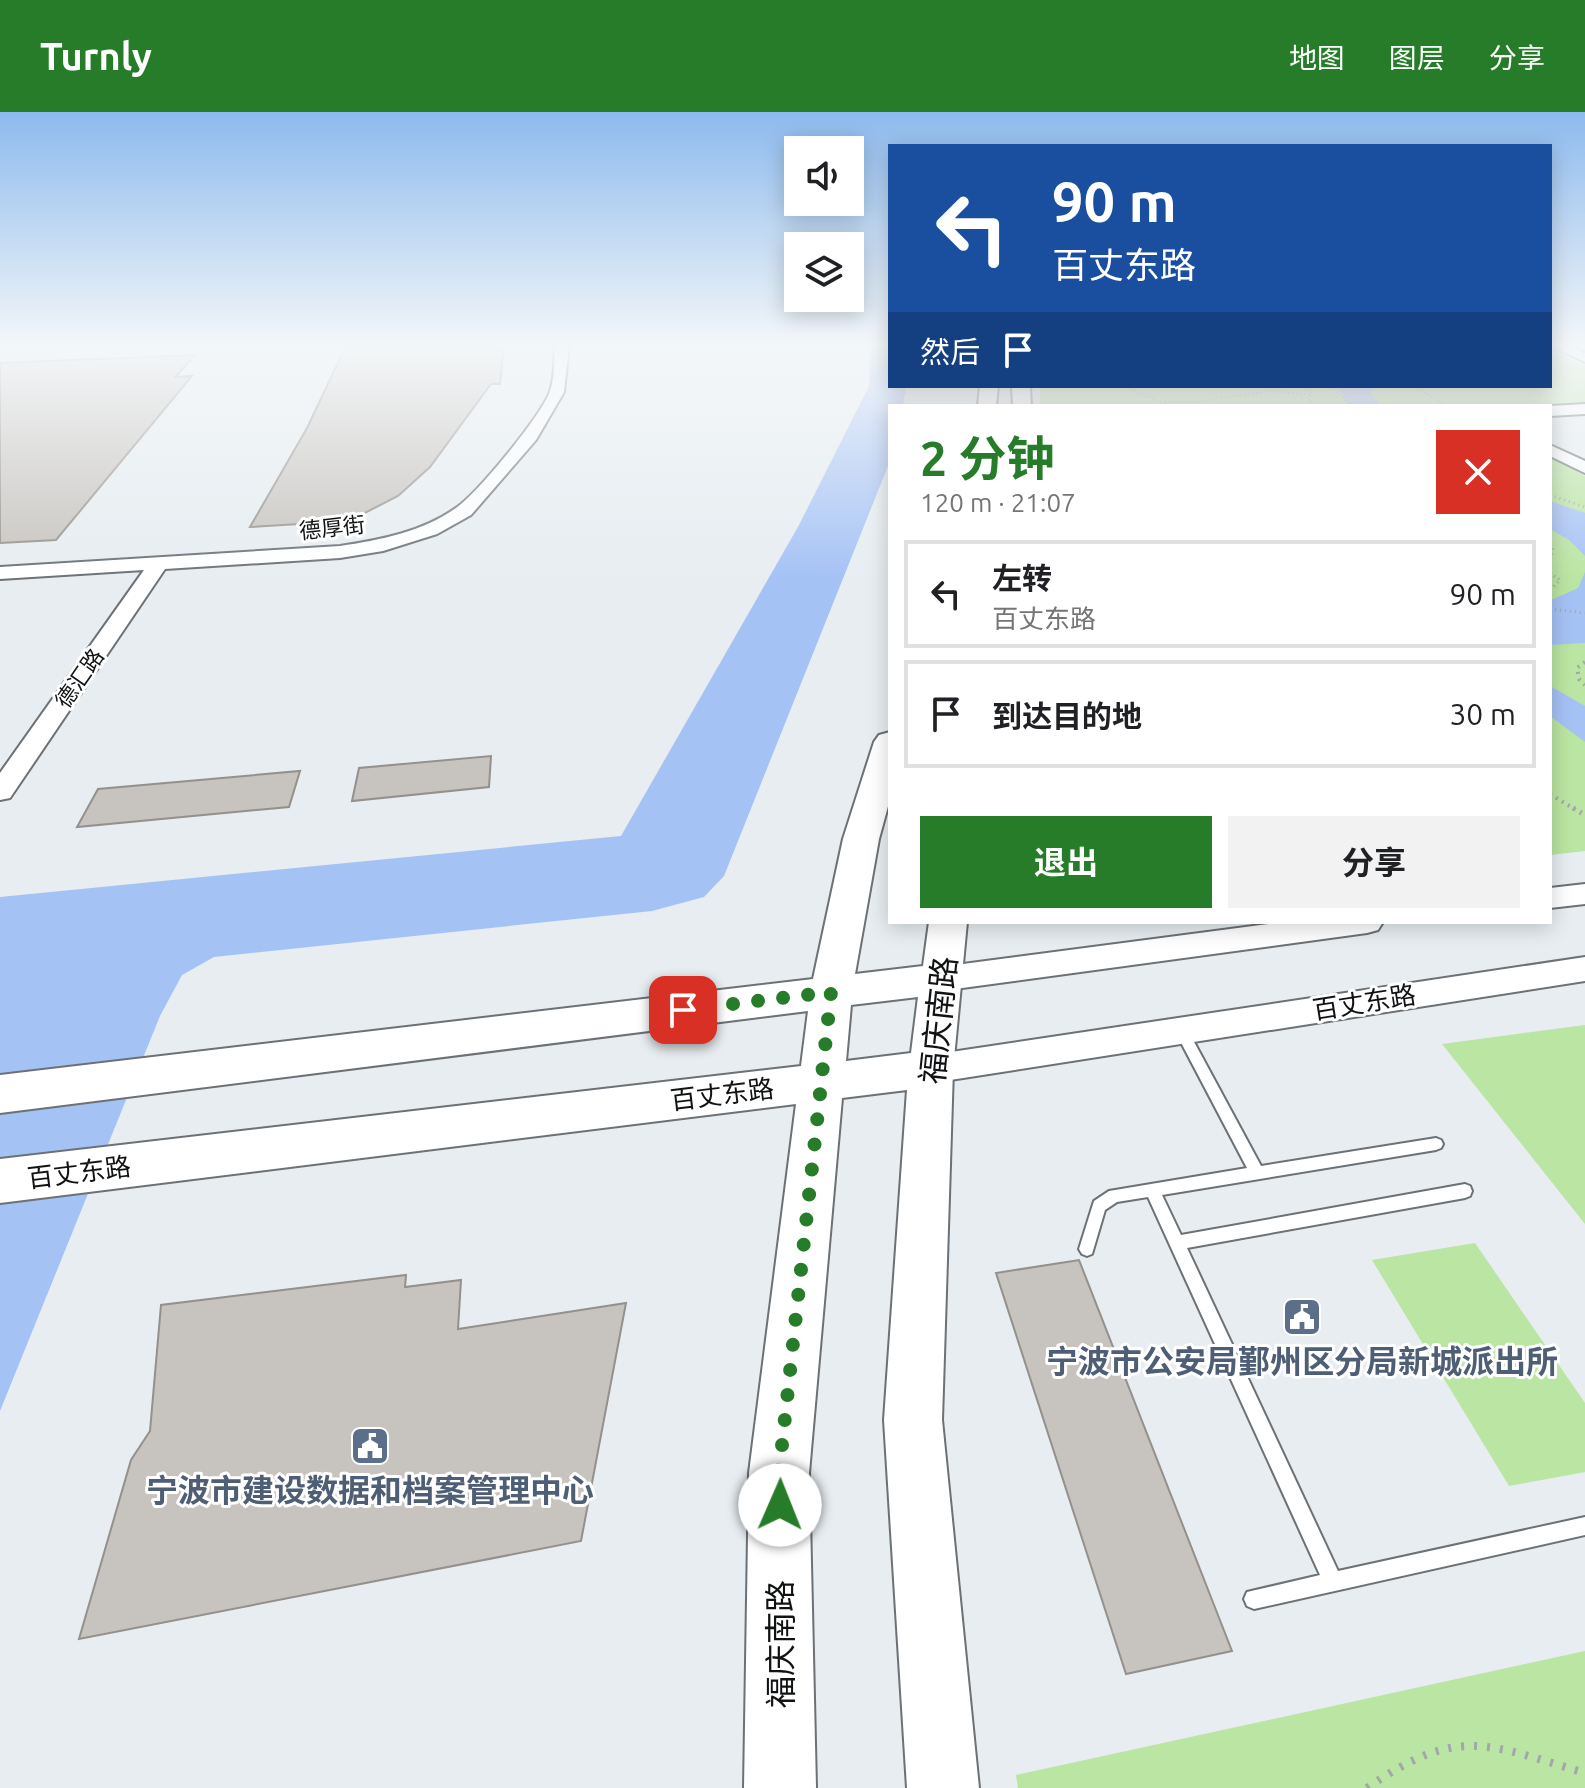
<!DOCTYPE html>
<html lang="zh">
<meta charset="utf-8">
<style>
:root{--surface:#fff;--page:#f2f2f2;--text:#202124;--muted:#757577;--line:#e0e0e0;--accent:#267c29}
body{margin:0;font-family:Ubuntu,"Noto Sans SC",sans-serif;background:var(--page);color:var(--text);height:100vh;display:flex;flex-direction:column;font-size:30px;white-space:nowrap}
*{box-sizing:border-box;margin:0}
p{font-size:26px;color:var(--muted)}
.icon{flex:none;width:44px;height:44px;fill:none;stroke:currentColor;stroke-width:2;stroke-linecap:round;stroke-linejoin:round}
.map{position:relative;flex:1;overflow:hidden}
.drawer{position:absolute;left:888px;top:292px;width:664px;height:520px;display:flex;flex-direction:column;background:var(--surface);border-radius:0px;box-shadow:0 4px 20px #0003}
.drawer>*{flex:none}
.hud{position:absolute;left:888px;top:32px;width:664px;height:244px;border-radius:0px;box-shadow:0 4px 20px #0003;background:#1a4fa0;color:#fff;overflow:hidden}
.tools{position:absolute;left:784px;top:24px;display:grid;gap:16px}
.tools a{display:grid;place-items:center;width:80px;height:80px;border-radius:0px;background:var(--surface);box-shadow:0 4px 20px #0003;font-size:40px}
.pin{position:absolute;display:grid;place-items:center;width:68px;height:68px;color:#fff;margin:-34px;border-radius:16px;box-shadow:0 4px 12px #0006}
.me{position:absolute;width:88px;margin:-44px;rotate:1deg;stroke-linejoin:round;filter:drop-shadow(0 0 6px #0008)}
.turn{display:flex;align-items:center;gap:28px;height:168px;padding:0 32px;font-size:36px}
.turn .icon{width:104px;height:104px;stroke-width:2.5}
.turn b{display:block;font-size:56px;line-height:68px}
.then{display:flex;align-items:center;height:76px;padding:0 32px;background:#0003;gap:16px;font-size:30px}
.round{display:grid;place-items:center;flex:none;width:84px;height:84px;border-radius:0px;background:var(--page)}
.overview{display:flex;align-items:center;justify-content:space-between;height:136px;padding:0 32px}
h1{font-size:48px;font-weight:700;line-height:60px;color:var(--accent)}
.primary-button{display:flex;gap:16px;margin-top:auto;padding:16px 32px}
.primary-button a{flex:1;height:92px;border-radius:0px;background:var(--accent);color:#fff;font-size:32px;font-weight:700;line-height:92px;text-align:center}
.primary-button a+a{background:var(--page);color:var(--text)}
ul{padding:0;list-style:none}
li{display:flex;align-items:center;gap:24px;height:108px;margin:0 16px 12px;padding:0 16px;border:4px solid var(--line);border-radius:0px}
li div{flex:1}
li b{display:block;font-size:30px}
li em{font-style:normal}
header{display:flex;align-items:center;gap:48px;box-sizing:border-box;height:112px;padding:0 40px;background:var(--accent);color:#fff}
header strong{font-size:38px}
nav{display:flex;gap:44px;margin-inline-start:auto;font-size:28px}
.map>svg:first-child{display:block}
</style>
<header>
<strong>Turnly</strong>
<nav><a>地图</a><a>图层</a><a>分享</a></nav>
</header>
<div class="map">
<svg width="1585" height="1676" viewBox="0 0 1585 1676">
<rect width="100%" height="100%" fill="#e7edf1"/>
<!-- green -->
<g fill="#bbe5a2">
<path d="M1550,238L1585,253V290L1531,294H1039L1041,274H1550Z"/>
<path d="M1550,344L1585,364V739L1550,743Z"/>
<path d="M1585,913V1112L1442,932Z"/>
<path d="M1475,1131L1585,1291V1360L1509,1374L1372,1148Z"/>
<path d="M1585,1539V1676H1018L1016,1663Z"/>
</g>
<!-- water -->
<g fill="#a5c2f5">
<path d="M871,233H890V274H906L903,294H890V349L724,764L704,785L652,799L214,845L182,863L160,904L0,1299V785L621,724L799,413L869,274Z"/>
<path d="M1333,274H1376L1370,281L1382,294H1347L1342,280Z"/>
<path d="M1550,389L1585,401V444L1569,428L1550,417Z"/>
<path d="M1585,460V531L1550,533L1551,488L1578,476Z"/>
<path d="M1550,574L1585,594V630L1550,604Z"/>
</g>
<!-- building -->
<g fill="#c7c3be" stroke="#94908b" stroke-width="2">
<path d="M406,233H504L500,272H491L430,355L398,384L349,409L250,415L307,316L345,236Z"/>
<path d="M195,243L175,265L192,264L56,428L0,431V251Z"/>
<path d="M491,644L489,675L352,689L359,656Z"/>
<path d="M300,659L289,695L77,715L98,677Z"/>
<path d="M1079,1148L1232,1539L1126,1562L996,1161Z"/>
<path d="M406,1163L405,1175L461,1168L458,1217L626,1191L581,1429L79,1527L131,1348L150,1319L161,1193Z"/>
</g>
<g fill="none" stroke-linecap="round" stroke-linejoin="round">
<!-- service casing -->
<g stroke="#6c7175" stroke-width="4">
<path id="service" d="M1181,914L1186,915L1261,1054L1436,1026L1441,1028L1443,1032L1441,1036L1436,1038L1162,1083L1181,1123L1465,1072L1470,1074L1472,1079L1470,1084L1465,1086L1187,1136L1338,1459L1585,1405V1423L1254,1497L1247,1494L1244,1487L1247,1480L1320,1463L1148,1085L1117,1090L1105,1098L1092,1142L1087,1144L1082,1142L1079,1137L1094,1089L1109,1079L1247,1056L1175,919L1176,915Z"/>
</g>
<!-- tertiary casing -->
<g stroke="#6c7175" stroke-width="4">
<g id="tertiary">
<path d="M555,233H569L564,280L536,328L471,403L437,422L383,439L340,446L165,457L10,686L0,688V661L144,458L0,467V455L340,434C380,428 422,420 456,396C478,381 538,307 549,282C555,268 554,248 555,233Z"/>
<path d="M1550,233H1566L1585,241V250Z"/>
<path d="M1585,292V302L1550,304V294Z"/>
<path d="M1550,333L1585,349V361L1550,344Z"/>
<path d="M1585,772V792L1550,796V776Z"/>
<path d="M1284,810H1383L1378,818L1367,821L940,879L928,876L924,867L928,858L940,855Z"/>
<path d="M1585,845V869L931,971L918,967L913,957L918,947L931,943Z"/>
</g>
</g>
<!-- primary casing -->
<g stroke="#6c7175" stroke-width="4">
<g id="primary">
<path d="M980,274H998L996,294H978Z"/>
<path d="M1012,274H1030L1031,294H1013Z"/>
<path d="M890,620V687L879,727L855,862L923,854L929,810H967L953,957L942,1308L979,1676H907L884,1308L907,978L842,986L809,1361L816,1676H744L749,1361L796,992L0,1091V1047L801,954L808,899L0,1001V963L813,867L843,727L874,630L879,623ZM918,885L911,941L846,949L851,893Z"/>
</g>
</g>
<!-- path-far4 -->
<g stroke="#a2a7aa" stroke-width="2" stroke-dasharray="1 3" stroke-linecap="butt">
<path d="M1124,274L1170,294"/>
<path d="M1297,274L1312,280L1309,289L1316,294"/>
<path d="M1331,274L1351,294"/>
<path d="M1414,274L1443,292L1441,294"/>
<path d="M1165,290H1195L1270,279L1311,283"/>
</g>
<!-- path-far3 -->
<g stroke="#a2a7aa" stroke-width="3" stroke-dasharray="1 4" stroke-linecap="butt">
<path d="M1550,383L1585,395"/>
<path d="M1550,433L1553,435L1550,450"/>
<path d="M1550,461L1560,468L1550,478"/>
<path d="M1550,497L1585,501"/>
</g>
<!-- path-far2 -->
<g stroke="#a2a7aa" stroke-width="4" stroke-dasharray="2 5" stroke-linecap="butt">
<path d="M1585,550L1577,556L1579,567L1585,573"/>
<path d="M1550,682L1576,698"/>
</g>
<!-- path-far1 -->
<path stroke="#a2a7aa" stroke-width="5" stroke-dasharray="2 6" stroke-linecap="butt" d="M1573,696L1585,703"/>
<!-- path -->
<path stroke="#a2a7aa" stroke-width="8" stroke-dasharray="3 10" stroke-linecap="butt" d="M1367,1676C1458,1613 1487,1632 1585,1661"/>
<!-- service -->
<use href="#service" fill="#fff" fill-rule="evenodd"/>
<!-- tertiary -->
<use href="#tertiary" fill="#fff" fill-rule="evenodd"/>
<!-- primary -->
<use href="#primary" fill="#fff" fill-rule="evenodd"/>
</g>
<!-- sky -->
<linearGradient id="sky" x2="0" y2="1"><stop stop-color="#8dbaed"/><stop offset="0.5" stop-color="#f4f7f9"/><stop offset="1" stop-color="#f4f7f9" stop-opacity="0"/></linearGradient>
<rect width="1585" height="468" fill="url(#sky)"/>
<g fill="none" stroke-linecap="round" stroke-linejoin="round">
<!-- route -->
<path stroke="#267c29" stroke-width="14" stroke-dasharray="0 25.2" d="M683,898L831,880L779,1361L780,1393"/>
</g>
<!-- icons -->
<defs>
<g id="civic-square" transform="scale(2)"><rect x="-9" y="-9" width="18" height="18" rx="4" fill="#5c6f8a" stroke="#fff"/><path d="M-.6-6.5H3V-4.5H.6V-3L4-1V1h2V6H-6V1h2V-1L-.6-3ZM-1.2 2.5V6h2.4V2.5Z" fill="#fff"/></g>
</defs>
<g fill-rule="evenodd">
<use href="#civic-square" x="1302" y="1205"/>
<use href="#civic-square" x="370" y="1334"/>
</g>
<g text-anchor="middle" dominant-baseline="central" stroke-width="6" stroke-linejoin="round" paint-order="stroke">
<!-- far-street labels -->
<g font-size="22" fill="#101213" stroke="#fff">
<text transform="translate(332 415) rotate(-6)">德厚街</text>
<text transform="translate(79 566) rotate(-55)">德汇路</text>
</g>
<!-- street labels -->
<g font-size="26" fill="#101213" stroke="#fff">
<text transform="translate(1364 890) rotate(-9)">百丈东路</text>
<text transform="translate(722 982) rotate(-7)">百丈东路</text>
<text transform="translate(79 1060) rotate(-7)">百丈东路</text>
</g>
<!-- near-street labels -->
<g font-size="32" fill="#101213" stroke="#fff">
<text transform="translate(938 908) rotate(-84)">福庆南路</text>
<text transform="translate(780 1532) rotate(-90)">福庆南路</text>
</g>
<!-- near-service labels -->
<g font-size="32" font-weight="bold" fill="#4e5e75" stroke="#fff">
<text x="1302" y="1249">宁波市公安局鄞州区分局新城派出所</text>
<text x="370" y="1378">宁波市建设数据和档案管理中心</text>
</g>
</g>
</svg>
<div class="tools">
<a><svg class="icon" aria-label="sound" viewBox="0 0 24 24"><path d="M4 9h4l5-4v14l-5-4H4zM17 9q2 3 0 6"/></svg></a>
<a><svg class="icon" aria-label="layers" viewBox="0 0 24 24"><path d="M12 4l9 5-9 5-9-5zM3 14l9 5 9-5"/></svg></a>
</div>
<div class="pin" style="left:683px;top:898px;background:#d93025"><svg class="icon" aria-label="arrive" viewBox="0 0 24 24"><path d="M6 21V4h12l-3 4 3 4H6"/></svg></div>
<svg class="me" style="left:780px;top:1393px" viewBox="-20 -20 40 40"><circle r="19" fill="#fff"/><path d="M0-13L10 11 0 6-10 11z" fill="#267c29"/></svg>
<div class="hud">
<div class="turn"><svg class="icon" aria-label="left" viewBox="0 0 24 24"><path d="M17 20v-9H6M10 6l-5 5 5 5"/></svg><div><b>90 m</b>百丈东路</div></div>
<div class="then">然后<svg class="icon" aria-label="arrive" viewBox="0 0 24 24"><path d="M6 21V4h12l-3 4 3 4H6"/></svg></div>
</div>
<section class="drawer">
<div class="overview"><div><h1>2 分钟</h1><p>120 m · 21:07</p></div><a class="round" style="background:#d93025;color:#fff"><svg class="icon" aria-label="close" viewBox="0 0 24 24"><path d="M6 6l12 12M18 6L6 18"/></svg></a></div>
<ul>
<li><svg class="icon" aria-label="left" viewBox="0 0 24 24"><path d="M17 20v-9H6M10 6l-5 5 5 5"/></svg><div><b>左转</b><p>百丈东路</p></div><em>90 m</em></li>
<li><svg class="icon" aria-label="arrive" viewBox="0 0 24 24"><path d="M6 21V4h12l-3 4 3 4H6"/></svg><div><b>到达目的地</b></div><em>30 m</em></li>
</ul>
<div class="primary-button"><a>退出</a><a>分享</a></div>
</section>
</div>
